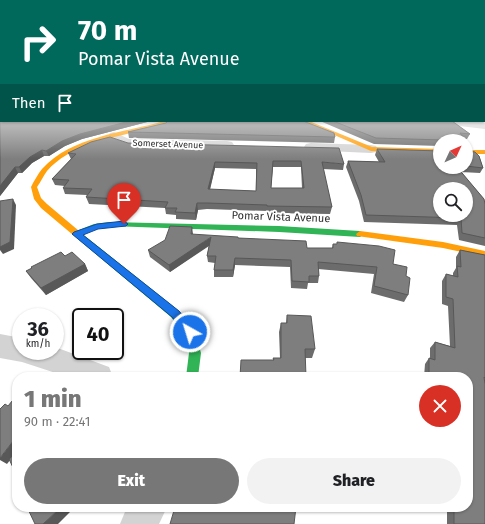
<!DOCTYPE html>
<meta charset="utf-8">
<style>
:root{--surface:#fff;--page:#f2f2f2;--text:#202124;--muted:#757577;--accent:#777}
body{margin:0;font-family:"Fira Sans",sans-serif;background:var(--page);color:var(--text);height:100vh;display:flex;flex-direction:column;font-size:15px;white-space:nowrap}
*{box-sizing:border-box;margin:0}
p{font-size:13px;color:var(--muted)}
.icon{flex:none;width:22px;height:22px;fill:none;stroke:currentColor;stroke-width:2;stroke-linecap:round;stroke-linejoin:round}
.map{position:relative;flex:1;overflow:hidden}
.drawer{position:absolute;left:12px;top:372px;width:461px;height:140px;display:flex;flex-direction:column;background:var(--surface);border-radius:16px;box-shadow:0 1px 3px #0004}
.drawer>*{flex:none}
.banner{position:absolute;left:0px;top:0px;width:485px;height:122px;box-shadow:0 1px 3px #0004;background:#00695c;color:#fff;overflow:hidden}
.needle{width:26px;rotate:46deg}
.fabs{position:absolute;left:433px;top:134px;display:grid;gap:8px}
.fabs a{display:grid;place-items:center;width:40px;height:40px;border-radius:50%;background:var(--surface);box-shadow:0 1px 3px #0004;font-size:20px}
.speed{position:absolute;left:12px;top:308px;display:flex;gap:8px;font-size:20px;font-weight:700;text-align:center}
.speed>*{display:grid;place-content:center;width:52px;height:52px;border-radius:50%;background:var(--surface);box-shadow:0 1px 3px #0004;line-height:1}
.speed small{font-size:10px;font-weight:400}
.speed .limit{border:2px solid #111;border-radius:6px;background:#fff;color:#111}
.pin{position:absolute;display:grid;place-items:center;width:34px;height:34px;color:#fff;margin:-41px -17px;border-radius:50% 50% 50% 0;rotate:-45deg;box-shadow:0 0 4px #0007}
.pin .icon{rotate:45deg}
.me{position:absolute;width:44px;margin:-22px;rotate:321deg;stroke-linejoin:round;filter:drop-shadow(0 0 3px #0008)}
.turn{display:flex;align-items:center;gap:14px;height:84px;padding:0 12px;font-size:18px}
.turn .icon{width:52px;height:52px;stroke-width:2.5}
.turn b{display:block;font-size:28px;line-height:34px}
.then{display:flex;align-items:center;height:38px;padding:0 12px;background:#0003;gap:8px;font-size:15px}
.round{display:grid;place-items:center;flex:none;width:42px;height:42px;border-radius:21px;background:var(--page)}
.summary{display:flex;align-items:center;justify-content:space-between;height:68px;padding:0 12px}
h1{font-size:24px;font-weight:800;line-height:30px;color:var(--accent)}
.action{display:flex;gap:8px;margin-top:auto;padding:8px 12px}
.action a{flex:1;height:46px;border-radius:24px;background:var(--accent);color:#fff;font-size:16px;font-weight:800;line-height:46px;text-align:center}
.action a+a{background:var(--page);color:var(--text)}
.map>svg:first-child{display:block}
</style>
<div class="map">
<svg width="485" height="524" viewBox="0 0 485 524">
<rect width="100%" height="100%" fill="#fff"/>
<g fill="none" stroke-linecap="round" stroke-linejoin="round">
<!-- street -->
<g fill="#d3d3d3" fill-rule="evenodd">
<path d="M445,121L483,122L485,123V129L451,125L447,123Z"/>
<path d="M114,132L129,139L227,141L232,142L234,145L232,148L227,149L129,147C120,145 113,144 108,136L110,133Z"/>
<path d="M311,143L371,145L376,146L378,149L376,152L371,153L306,150L304,147L306,144Z"/>
<path d="M0,334L21,338V351H55V347L109,367L113,377H68L22,362L0,358Z"/>
<path d="M127,507H167L159,524H120Z"/>
</g>
<!-- fast -->
<g fill="#30b455" fill-rule="evenodd">
<path d="M110,222L279,226L360,231L364,234L360,237L279,232L110,226L99,228L77,237L73,234L74,232L94,224Z"/>
<path d="M82,235L85,236L179,311L194,329L201,353L198,377H186L189,353L185,334L171,317L79,240L78,238L79,236Z"/>
</g>
<!-- slow -->
<g fill="#ff9f0a" fill-rule="evenodd">
<path d="M164,121H172C163,127 149,128 139,131C107,139 70,145 47,171C43,176 41,182 37,187L41,198L47,204L85,236L86,238L85,240H79L41,208L34,199L31,187C34,181 38,174 42,169C72,136 123,133 164,121Z"/>
<path d="M302,121H309L372,147L440,149V153L371,151Z"/>
<rect x="466" y="150" width="19" height="4"/>
<path d="M360,231L443,242L485,251V257L443,248L357,236L356,234Z"/>
</g>
</g>
<!-- wall -->
<g fill="#6c6c6c" fill-rule="evenodd">
<path d="M1,121H151L82,139L65,146L49,156H44L32,163L22,173H18L0,196Z"/>
<path d="M320,121H452L470,134L467,139H465L467,142L468,151L475,152L479,156L483,168L480,173L461,172L484,199L485,204V246L459,240L457,225L364,222L359,201L346,167L348,161L379,162L375,155L377,149L440,151V167H466V141H440V146L374,144ZM440,189H466V215H440Z"/>
<path d="M166,123L335,137L334,143L129,138L128,132Z"/>
<path d="M128,143L344,164L343,170L323,169L332,207L330,214L267,213V211L207,209L198,210L196,220L176,219V215L166,214L165,208L89,204L86,197L87,195L65,194L63,188L65,186L55,185L52,179L71,159L68,153ZM273,167H301L302,188H271ZM215,168L256,169V191L210,190Z"/>
<path d="M239,238L307,248H332L333,244H337V242L393,264L406,276L408,295L404,302L371,293L374,274L318,269L319,276L318,283H308L307,289L291,288L290,267L235,265L233,277H214V270L215,263L208,262L207,256L209,245L170,272L150,257L148,250Z"/>
<path d="M460,250L485,255V524H447V507H468V377H424L425,364L429,358L430,359V348L435,342L450,346L448,306L442,304V281L446,274L453,276V273L456,268V257Z"/>
<path d="M65,256L85,264L88,271L46,295L31,278L26,271Z"/>
<path d="M287,315L315,349L312,358H305L273,360V358H280L279,332L281,323H286Z"/>
</g>
<!-- shaded-wall -->
<g fill="#585858">
<path d="M130,121H151L82,139L65,146L49,156L46,151L62,141L80,134Z"/>
<path d="M42,150L44,156L32,163L22,173L19,167L30,157Z"/>
<path d="M215,162V168L208,196V189Z"/>
<path d="M15,167L18,173L0,196V186Z"/>
<path d="M13,199L16,205L14,249L3,254L0,250V247Z"/>
<path d="M197,203L198,210L196,220L195,213Z"/>
<path d="M192,227L193,234H191Z"/>
<path d="M211,237L212,244L170,272L169,265Z"/>
<path d="M235,258V265L233,277V270Z"/>
<path d="M85,264L88,271L46,295L41,288Z"/>
<path d="M17,436V451L7,464L0,460V458Z"/>
<path d="M61,507H75L58,524H43Z"/>
</g>
<!-- building -->
<g fill="#7e7e7e" stroke="#585858" fill-rule="evenodd">
<rect x="0" y="85" width="1" height="10"/>
<rect x="484" y="85" width="1" height="14"/>
<path d="M0,95H1V121H130L80,134L62,141L46,151L42,150L30,157L19,167H15L0,186Z"/>
<path d="M168,121H303L334,133L335,137L128,132L166,123Z"/>
<path d="M333,121H452L470,134L460,133L467,142L468,151L475,152L479,156L483,168L466,166V141H444L443,140L376,138Z"/>
<path d="M110,137L128,143L339,148L344,164L322,162L332,207L267,206V205L207,203H197L195,213L175,212L177,208H165L168,202L86,197L92,189L63,188L69,180L52,179L76,154L68,153L91,142ZM273,161H301L304,188H271ZM215,162L257,163L256,191L208,189Z"/>
<path d="M377,149L440,151V167H457L484,199L485,204V238L462,233L461,218L366,215L361,195L348,161L385,162ZM440,189H466V215H440Z"/>
<path d="M13,199L10,242L0,247V201Z"/>
<path d="M170,226L192,227L191,234L238,237V238L306,241L307,248H333V244H337V242L379,246L395,250L393,264L407,267L406,276L410,278L408,295L374,286L377,267L318,262L319,276H309V282L292,281L291,260L235,258L233,270H214L216,256H207L211,237L169,265L148,250L165,240Z"/>
<path d="M460,250L485,255V378L484,377L485,384V524H454V507H468V377H439L429,373V358L435,360V342L455,348L453,299L446,297V274L458,277L457,266L461,267Z"/>
<path d="M61,252L65,256L72,252L85,264L41,288L26,271L32,268L31,267Z"/>
<path d="M287,315L311,316L315,349H305L306,377H240L241,360H274L273,358H281V323H287Z"/>
<path d="M35,375L41,377H33Z"/>
<path d="M17,395V436L0,458V409L5,404L8,406Z"/>
<path d="M17,452V476L9,459Z"/>
<path d="M27,507H61L43,524H35Z"/>
<path d="M175,507H296L294,524H170Z"/>
</g>
<!-- sky -->
<linearGradient id="sky" x2="0" y2="1"><stop stop-color="#a3c9ea"/><stop offset="0.53" stop-color="#fff"/><stop offset="1" stop-color="#fff" stop-opacity="0"/></linearGradient>
<rect width="485" height="159" fill="url(#sky)"/>
<!-- route -->
<path fill="#1a73e8" stroke="#114b97" d="M124,221L128,224L126,226L98,229L83,235L179,311L194,329L195,332L194,335L190,337L186,335L172,317L72,234L74,232L97,224Z"/>
<g text-anchor="middle" dominant-baseline="central" stroke-width="4" stroke-linejoin="round" paint-order="stroke">
<!-- far-street labels -->
<g font-size="9" fill="#2e2e2e" stroke="#fff">
<text transform="translate(168 144) rotate(2)">Somerset Avenue</text>
</g>
<!-- street labels -->
<g font-size="11" fill="#2e2e2e" stroke="#fff">
<text transform="translate(281 217) rotate(2)">Pomar Vista Avenue</text>
</g>
</g>
</svg>
<div class="fabs">
<a><svg class="needle" viewBox="-14 -14 28 28"><path d="M0-13l5 13h-10z" fill="#e53935"/><path d="M0 13l5-13h-10z" fill="#757577"/></svg></a>
<a><svg class="icon" aria-label="search" viewBox="0 0 24 24"><circle cx="10" cy="10" r="6"/><path d="M15 15l6 6"/></svg></a>
</div>
<div class="speed"><div>36<small>km/h</small></div><div class="limit">40</div></div>
<div class="pin" style="left:124px;top:224px;background:#d93025"><svg class="icon" aria-label="arrive" viewBox="0 0 24 24"><path d="M6 21V4h12l-3 4 3 4H6"/></svg></div>
<svg class="me" style="left:190px;top:332px" viewBox="-20 -20 40 40"><circle r="17" fill="#1a73e8" stroke="#fff" stroke-width="3"/><path d="M0-11L8 9 0 5-8 9z" fill="#fff"/></svg>
<div class="banner">
<div class="turn"><svg class="icon" aria-label="right" viewBox="0 0 24 24"><path d="M7 20v-9h11M14 6l5 5-5 5"/></svg><div><b>70 m</b>Pomar Vista Avenue</div></div>
<div class="then">Then<svg class="icon" aria-label="arrive" viewBox="0 0 24 24"><path d="M6 21V4h12l-3 4 3 4H6"/></svg></div>
</div>
<section class="drawer">
<div class="summary"><div><h1>1 min</h1><p>90 m · 22:41</p></div><a class="round" style="background:#d93025;color:#fff"><svg class="icon" aria-label="close" viewBox="0 0 24 24"><path d="M6 6l12 12M18 6L6 18"/></svg></a></div>
<div class="action"><a>Exit</a><a>Share</a></div>
</section>
</div>
